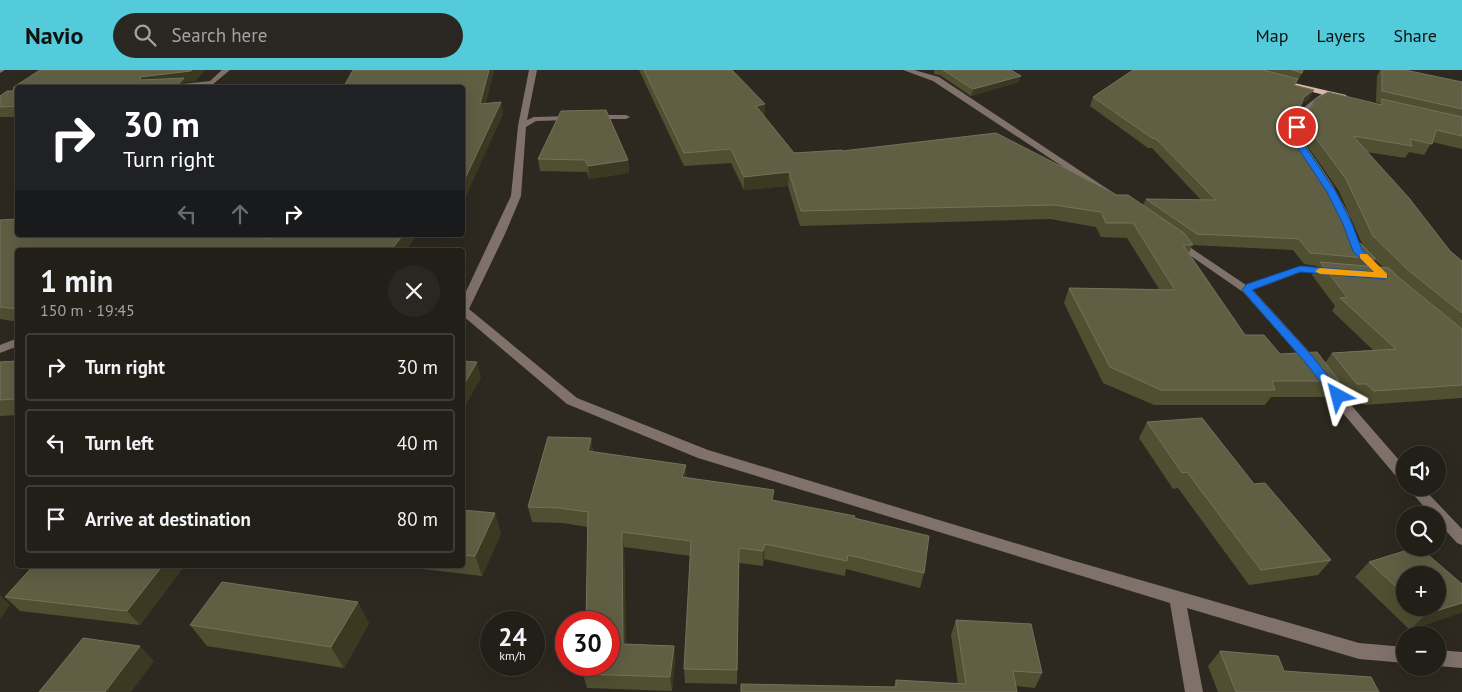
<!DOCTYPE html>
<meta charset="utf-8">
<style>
:root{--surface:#221f19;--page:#2a2722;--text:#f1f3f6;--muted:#a2a2a2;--line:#3f3d38;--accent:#53cbda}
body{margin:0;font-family:"PT Sans",sans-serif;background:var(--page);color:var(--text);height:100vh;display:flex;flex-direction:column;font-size:19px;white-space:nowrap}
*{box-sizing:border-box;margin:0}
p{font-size:16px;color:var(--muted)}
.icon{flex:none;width:28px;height:28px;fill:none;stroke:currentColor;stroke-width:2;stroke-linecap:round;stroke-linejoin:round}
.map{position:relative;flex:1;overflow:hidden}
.sheet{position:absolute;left:15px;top:178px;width:450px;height:320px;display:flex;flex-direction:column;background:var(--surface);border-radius:5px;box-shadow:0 5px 20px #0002,0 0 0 1px var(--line)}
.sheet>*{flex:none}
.guide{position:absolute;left:15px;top:15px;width:450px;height:152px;border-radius:5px;box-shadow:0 5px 20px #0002,0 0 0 1px var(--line);background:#202124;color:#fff;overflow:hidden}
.tools{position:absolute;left:1396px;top:376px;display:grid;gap:10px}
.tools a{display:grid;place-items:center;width:50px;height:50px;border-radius:50%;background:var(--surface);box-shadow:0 5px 20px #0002,0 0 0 1px var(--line);font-size:25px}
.speed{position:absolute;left:480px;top:541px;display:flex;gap:10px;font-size:25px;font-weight:700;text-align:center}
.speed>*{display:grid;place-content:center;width:65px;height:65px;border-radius:50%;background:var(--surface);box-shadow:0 5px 20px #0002,0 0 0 1px var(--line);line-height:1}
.speed small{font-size:12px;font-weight:400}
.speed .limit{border:8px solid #d22;background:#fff;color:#111}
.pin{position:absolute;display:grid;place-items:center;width:42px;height:42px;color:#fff;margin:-21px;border:2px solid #fff;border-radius:50%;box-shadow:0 1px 5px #0007}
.me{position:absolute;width:55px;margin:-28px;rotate:322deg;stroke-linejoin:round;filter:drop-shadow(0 0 4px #0008)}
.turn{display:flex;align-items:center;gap:18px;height:105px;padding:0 25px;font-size:22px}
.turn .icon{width:65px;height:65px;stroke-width:2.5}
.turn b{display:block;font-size:35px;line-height:42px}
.lanes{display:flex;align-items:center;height:48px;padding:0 25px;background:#0003;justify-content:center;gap:25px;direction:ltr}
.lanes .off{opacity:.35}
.round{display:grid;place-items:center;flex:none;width:52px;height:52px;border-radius:26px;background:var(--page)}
.head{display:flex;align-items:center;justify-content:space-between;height:85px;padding:0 25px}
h1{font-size:30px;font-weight:600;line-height:38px}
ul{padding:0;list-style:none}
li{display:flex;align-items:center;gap:15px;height:68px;margin:0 10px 8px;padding:0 15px;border:2px solid var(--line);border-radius:5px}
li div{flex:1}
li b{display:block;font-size:19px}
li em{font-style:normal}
header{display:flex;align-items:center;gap:30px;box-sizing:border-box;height:70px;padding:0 25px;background:var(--accent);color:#111}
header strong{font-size:24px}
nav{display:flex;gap:28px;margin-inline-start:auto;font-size:18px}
.search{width:350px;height:45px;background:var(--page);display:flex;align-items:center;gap:12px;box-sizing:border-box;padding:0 18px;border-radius:28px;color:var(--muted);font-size:19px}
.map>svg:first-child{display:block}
</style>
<header>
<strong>Navio</strong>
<div class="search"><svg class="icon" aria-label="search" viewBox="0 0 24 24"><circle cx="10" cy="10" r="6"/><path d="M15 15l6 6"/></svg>Search here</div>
<nav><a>Map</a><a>Layers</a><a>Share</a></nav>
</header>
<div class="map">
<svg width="1462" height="622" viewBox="0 0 1462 622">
<rect width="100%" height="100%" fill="#2d2921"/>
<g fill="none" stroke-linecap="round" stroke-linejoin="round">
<!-- minor -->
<g fill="#80726a" fill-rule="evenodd">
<path d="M0,0H5L0,3Z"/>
<path d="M222,0H230L212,15L146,18L210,11Z"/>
<path d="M529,0H537L527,50L534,47L572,46L576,48L572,50L536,51L526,57L521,126L505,164L469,239L577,328L708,380L1071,490L1359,573L1405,577V593L1359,589L1187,538L1203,622H1185L1170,533L698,388L567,334L462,245V230L511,126L518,56Z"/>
<path d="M903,0H914L939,7L1112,122L1107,125L1104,124L933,11Z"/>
<path d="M1323,23L1330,25C1314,40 1290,45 1304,76L1297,78C1282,52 1304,36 1323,23Z"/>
<path d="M589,45H626L630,47L626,49H589Z"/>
<path d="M1176,168L1246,215L1300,196L1334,199L1335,201L1330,204L1301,202L1253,220L1313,286L1352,336L1405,397V412L1400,411L1342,342L1305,292L1243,222L1172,173L1171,171Z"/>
<path d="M18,268V276L0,283V275Z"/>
<path d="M1408,418H1423L1462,459V475L1457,473L1438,452V445H1431Z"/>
<path d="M1438,580L1462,582V598L1438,596Z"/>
</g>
<!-- major -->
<path fill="#d8bba9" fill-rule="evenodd" d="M1277,9L1346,25L1347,27L1340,29L1277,13Z"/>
</g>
<!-- wall -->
<g fill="#514f31" fill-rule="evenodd">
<path d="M40,0H205L195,11L185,12L18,18V47H0V26L13,21Z"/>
<path d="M639,0H732L765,47L794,83L842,81L1117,125L1143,135L1146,129L1201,130L1152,78H1148L1090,36L1093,27L1133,0H1304L1295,15L1309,29L1300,35L1296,47L1297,63L1358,171L1363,176L1339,121L1304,71L1303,57L1309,41L1314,30L1379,34L1380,33L1376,32L1377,6L1380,0L1462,12V79L1432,72L1424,85L1409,82L1405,88L1366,82L1450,181L1462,191V328L1364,335L1356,327H1348L1337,314L1329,327H1271L1265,335H1154L1103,313L1064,233L1069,218L1159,219L1127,168L1101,167L1096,157L1050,149L800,156L788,116L744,120L731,93L684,96ZM1192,175L1293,180L1304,194L1317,196L1312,205L1335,236L1332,241L1373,280L1332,283L1325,293L1280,284L1245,265L1189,183ZM1375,190L1383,197L1371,196Z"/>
<path d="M934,0H1011L1019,12L971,26L940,5L934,4Z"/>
<path d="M538,89L628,90L629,103L589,109L587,102L540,101Z"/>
<path d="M0,150L18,165H417L406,180H18V252L0,249Z"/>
<path d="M18,291V345L0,346V292Z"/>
<path d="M1147,352L1254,414L1331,490L1318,505L1249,515L1178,418L1173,419L1139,368Z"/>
<path d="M591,368L593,382L687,408L773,430L854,448L924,503L920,518L846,499L845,506L764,489L763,496L739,493L737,614L685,613L684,599L691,486L624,477L626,574L674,576L675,590L672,621L587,618L583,604L609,595L588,457L562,453L532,452L528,437Z"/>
<path d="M462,440L501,463L482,506L389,495H462Z"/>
<path d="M1369,492L1462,514V542L1410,560L1355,507ZM1405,505L1438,538H1405Z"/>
<path d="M34,495H185L140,555L20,541L5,527Z"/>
<path d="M956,550L1042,603L1035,618L1016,616L894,617L896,610L958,614L951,565Z"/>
<path d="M369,553L344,598L207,576L190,555Z"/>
<path d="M1220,581L1284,601L1379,622H1218L1208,596Z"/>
</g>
<!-- shaded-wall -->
<g fill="#3c3923">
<path d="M192,0H205L195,11L185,12L188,18L145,17L140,7Z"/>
<path d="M489,0H494V1L483,45L480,34Z"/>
<path d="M1021,6L1019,12L971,26L973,19Z"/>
<path d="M1314,20L1309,29L1299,36L1304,27Z"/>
<path d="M501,32L503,44L462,135V115Z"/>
<path d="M765,34V47L756,36Z"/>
<path d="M628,90L629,103L589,109L588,96Z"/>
<path d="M789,102L788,116L744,120V107Z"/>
<path d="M261,165H276L265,180L259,167Z"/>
<path d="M403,165H417L406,180H391Z"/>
<path d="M477,292L481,308L462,342V318Z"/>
<path d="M18,324V334L14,329Z"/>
<path d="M591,368L593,383L588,381Z"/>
<path d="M686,395L687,410L682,407Z"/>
<path d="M495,443L501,463L482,506L475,486Z"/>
<path d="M622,462L624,477L626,588L623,574Z"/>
<path d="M765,474L764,489L763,496V481Z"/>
<path d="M163,495H185L140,555L127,541Z"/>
<path d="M0,525L10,535L0,550Z"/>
<path d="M358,532L369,553L344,598L331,577Z"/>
<path d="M1462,533V542L1461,543L1410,560L1426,544Z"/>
<path d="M140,576L154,591L131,622H105Z"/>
<path d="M674,576L675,590L672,621L670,607Z"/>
</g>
<!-- building -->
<g fill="#605e43" stroke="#74725a">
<path d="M40,0H192L191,1L140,7L141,10L184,8L175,18H18V36L0,37V26L7,21H13L14,17Z"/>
<path d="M353,0H489L480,34L501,32L462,115V18H343Z"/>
<path d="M644,0H732L765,34L756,36L794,83L842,80V81L996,63L1117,125H1128L1184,163L1193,175H1183L1245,265H1264L1280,284L1317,282L1339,311H1272L1275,320H1161L1110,297L1069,218L1175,220L1133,153H1106L1101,142L1054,135L801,141L789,102L744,107L731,79L684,83Z"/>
<path d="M943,0H1011L1021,6L973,19Z"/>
<path d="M1133,0H1263L1298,9L1294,15L1314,20L1304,27L1296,47L1297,63L1331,113L1348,144L1358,171L1376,189L1310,183L1299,169L1197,164L1146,129L1216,130L1156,69L1152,68L1093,27Z"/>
<path d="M1292,0H1303L1302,3Z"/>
<path d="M1382,0H1405L1462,12V39L1382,21Z"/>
<path d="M1328,22L1382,35V29L1462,47V66L1436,60L1432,74L1410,69L1412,76L1353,66L1409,128L1450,181L1462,191V243L1408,200L1373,166L1346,109L1310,60L1309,46L1314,30Z"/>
<path d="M606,40L628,90L588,96L585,90L538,89L561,41Z"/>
<path d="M18,149V165H261L259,167L271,169L274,165H403L391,180H18V239L0,237V150Z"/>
<path d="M1320,192L1389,198L1398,207L1462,259V315L1374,321L1366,314H1357L1332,283L1396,279L1340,228L1347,227Z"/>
<path d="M18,291V324L14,329L0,330V292Z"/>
<path d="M462,291L477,292L462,318Z"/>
<path d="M1202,348L1254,414L1265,413L1331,490L1261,500L1187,402L1182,403L1147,352Z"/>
<path d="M548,367L591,368L588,381L686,395L682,407L774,420L772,430L855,446L854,448L929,466L924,503L848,485L847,491L765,474L763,481L739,478L737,600L684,599L691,471L622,462L623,574L674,576L670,607L583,604L585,595H609V552H586L588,442L559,438L528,437Z"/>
<path d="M462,440L495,443L475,486L462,485Z"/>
<path d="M1414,478H1420L1462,514V533L1426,544L1419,538H1438V505H1405V525L1369,492Z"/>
<path d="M34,495H163L127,541L5,527Z"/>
<path d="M222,512L358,532L331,577L190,555Z"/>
<path d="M956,550L1031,554L1042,603L1013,601L1017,622H741V614L896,617V610L966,614Z"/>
<path d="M83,568L140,576L105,622H39Z"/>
<path d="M1220,581L1278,586L1284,601L1371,607L1379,622H1236Z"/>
</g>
<!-- route -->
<path fill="#1a73e8" stroke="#114b97" d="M1294,55L1301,57L1302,72L1336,122L1352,154L1362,180L1388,206L1384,209L1300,202L1252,220L1313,287L1342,324L1343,326L1342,329H1334L1305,292L1242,220L1247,214L1300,196L1374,202L1353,181L1343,154L1327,122L1294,72Z"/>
<!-- slow -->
<path fill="#f59e0b" d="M1360,184H1367L1387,204V208L1320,204L1315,201L1320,198L1374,202L1360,188Z"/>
</svg>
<div class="tools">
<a><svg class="icon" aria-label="sound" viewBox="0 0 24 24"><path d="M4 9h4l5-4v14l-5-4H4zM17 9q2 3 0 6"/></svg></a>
<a><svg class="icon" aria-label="search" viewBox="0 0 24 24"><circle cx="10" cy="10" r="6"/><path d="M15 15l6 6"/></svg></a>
<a>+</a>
<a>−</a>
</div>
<div class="speed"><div>24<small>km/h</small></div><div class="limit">30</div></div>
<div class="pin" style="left:1297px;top:57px;background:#d93025"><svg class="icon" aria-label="arrive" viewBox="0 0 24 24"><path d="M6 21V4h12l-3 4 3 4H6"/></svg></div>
<svg class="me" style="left:1338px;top:326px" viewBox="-20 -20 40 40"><path d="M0-17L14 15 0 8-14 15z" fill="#1a73e8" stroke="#fff" stroke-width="4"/></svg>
<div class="guide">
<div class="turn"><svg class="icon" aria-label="right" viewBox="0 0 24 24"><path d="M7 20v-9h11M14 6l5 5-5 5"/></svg><div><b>30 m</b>Turn right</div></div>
<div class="lanes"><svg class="icon off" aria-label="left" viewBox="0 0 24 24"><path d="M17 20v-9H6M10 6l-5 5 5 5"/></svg><svg class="icon off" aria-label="ahead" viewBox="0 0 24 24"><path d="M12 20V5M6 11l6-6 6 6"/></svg><svg class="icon" aria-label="right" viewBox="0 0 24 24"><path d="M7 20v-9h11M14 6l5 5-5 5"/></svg></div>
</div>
<section class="sheet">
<div class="head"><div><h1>1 min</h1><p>150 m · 19:45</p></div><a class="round"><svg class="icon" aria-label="close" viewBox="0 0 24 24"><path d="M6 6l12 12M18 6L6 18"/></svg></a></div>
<ul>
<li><svg class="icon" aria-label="right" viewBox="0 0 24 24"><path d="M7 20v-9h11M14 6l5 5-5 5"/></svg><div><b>Turn right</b></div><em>30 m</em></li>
<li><svg class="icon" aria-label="left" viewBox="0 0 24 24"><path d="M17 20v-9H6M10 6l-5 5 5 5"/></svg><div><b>Turn left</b></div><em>40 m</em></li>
<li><svg class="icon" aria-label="arrive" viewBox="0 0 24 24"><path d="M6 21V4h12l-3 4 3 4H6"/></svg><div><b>Arrive at destination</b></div><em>80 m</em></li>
</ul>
</section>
</div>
